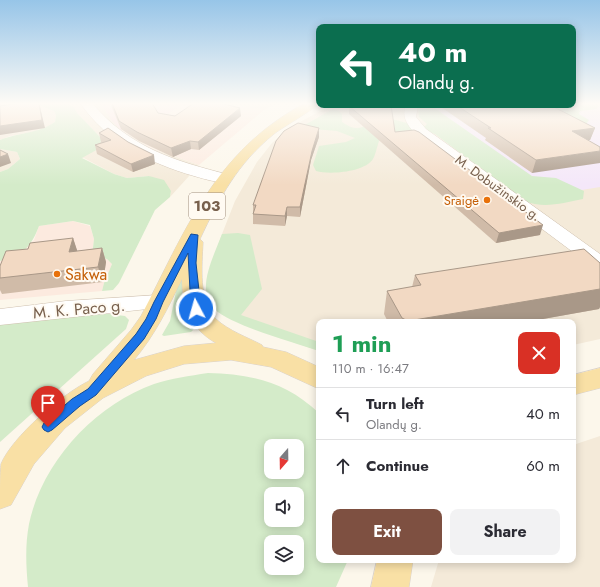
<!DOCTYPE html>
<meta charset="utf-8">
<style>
:root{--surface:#fff;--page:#f2f2f3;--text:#2b2b33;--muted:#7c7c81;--line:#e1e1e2;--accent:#7e5041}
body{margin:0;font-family:Jost,sans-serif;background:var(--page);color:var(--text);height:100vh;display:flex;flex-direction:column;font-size:15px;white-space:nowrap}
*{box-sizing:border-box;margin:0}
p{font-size:13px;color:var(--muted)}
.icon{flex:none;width:22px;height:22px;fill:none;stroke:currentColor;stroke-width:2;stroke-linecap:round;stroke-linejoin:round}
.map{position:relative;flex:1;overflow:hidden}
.details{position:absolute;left:316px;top:319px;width:260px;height:244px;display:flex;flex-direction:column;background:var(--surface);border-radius:8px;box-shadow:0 2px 10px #0003}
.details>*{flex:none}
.hud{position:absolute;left:316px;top:24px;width:260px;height:84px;border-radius:8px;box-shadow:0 2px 10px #0003;background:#0b6e4f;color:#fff;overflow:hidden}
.needle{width:26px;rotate:200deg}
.fabs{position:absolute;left:264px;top:439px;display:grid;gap:8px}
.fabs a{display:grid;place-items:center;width:40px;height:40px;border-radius:8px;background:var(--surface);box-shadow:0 2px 10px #0003;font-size:20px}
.pin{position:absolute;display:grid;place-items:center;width:34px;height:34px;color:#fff;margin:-41px -17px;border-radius:50% 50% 50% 0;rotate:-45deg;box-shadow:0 0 4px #0007}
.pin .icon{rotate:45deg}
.me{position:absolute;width:44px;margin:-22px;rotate:354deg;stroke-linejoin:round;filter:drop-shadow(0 0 3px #0008)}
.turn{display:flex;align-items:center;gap:14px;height:84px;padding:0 16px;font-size:18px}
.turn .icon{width:52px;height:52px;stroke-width:2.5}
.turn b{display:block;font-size:28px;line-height:34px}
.round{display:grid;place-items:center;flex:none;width:42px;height:42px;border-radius:8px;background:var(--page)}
.overview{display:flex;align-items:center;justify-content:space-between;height:68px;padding:0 16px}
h1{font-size:24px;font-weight:700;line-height:30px;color:#1e9e55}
.button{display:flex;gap:8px;margin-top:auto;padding:8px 16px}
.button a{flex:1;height:46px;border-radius:8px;background:var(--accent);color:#fff;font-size:16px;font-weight:700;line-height:46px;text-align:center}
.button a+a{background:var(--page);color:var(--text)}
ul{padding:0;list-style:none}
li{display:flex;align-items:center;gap:12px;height:52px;padding:0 16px;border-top:1px solid var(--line)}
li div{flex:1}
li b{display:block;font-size:15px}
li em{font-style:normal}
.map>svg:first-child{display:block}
</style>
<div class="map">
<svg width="600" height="587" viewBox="0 0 600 587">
<rect width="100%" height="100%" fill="#fcf7eb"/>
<!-- residential -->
<g fill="#f4ead9">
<path d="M0,103H33L54,111L56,115L55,122L43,130L10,136L0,140Z"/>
<path d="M66,103H196L149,147L199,165L170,197L171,191L149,176L127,178L114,174L82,157L101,138L77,113L74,107Z"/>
<path d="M224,103H277L264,110Z"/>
<path d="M573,103H600V339L573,345V322H319V351L244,325L214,309L208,300L206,288L207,278L222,234L235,201L257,162L272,143L291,127L331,105H573Z"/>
<path d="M0,149L17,152L20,159L8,169L0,172Z"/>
<path d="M600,436V587H431L439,560H573V445Z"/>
</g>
<!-- commercial -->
<g fill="#fceadf">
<path d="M196,103H224L264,110L199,165L149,147L121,130L142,117L167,115L181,105L190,107Z"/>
<path d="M73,221L90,226L94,239L92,256L107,259L112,264L104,283L102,291L0,300V261L18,255L34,240L39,226Z"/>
</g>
<!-- education -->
<path fill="#f4e7f9" d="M573,103H586L600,106V187L545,196L426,105H573Z"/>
<!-- medical -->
<path fill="#fadedf" d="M101,103H196L190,107L181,105L166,115L142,117L121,130L112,121Z"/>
<!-- green -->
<g fill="#d4ebc9" fill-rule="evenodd">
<path d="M33,103H66L74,107L77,113L101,138L100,148L82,158L114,174L127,178L149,176L164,180L171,191L170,197L155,210L119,283L113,290L102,291L104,283L112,264L107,259L92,256L94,239L90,225L73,221L39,226C30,249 24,253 0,261V172L8,169L20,159L17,152L0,149V140C20,132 37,134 55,122L56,115L54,111Z"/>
<path d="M573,103H586L599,106L596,109L580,111L579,114L589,120L586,124H579L531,105H573Z"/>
<path d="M418,105H430L532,176L556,178L584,191L583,199C562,203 545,209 524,201L435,134L425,131L379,141C377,147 375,156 373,159C365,172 330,175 316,171L313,165L319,146L346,142L355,138L337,131L313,129L303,126L333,109L339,111L342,114V122C364,138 367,117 385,118C398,119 411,126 425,126L427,124L419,117Z"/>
<path d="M238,233L250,235L262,289L241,315L319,342V351C293,342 233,326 214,309C209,304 207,296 206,289C205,272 216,250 222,234Z"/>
<path d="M180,271H185C182,294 177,310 194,329L191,332L164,336L162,335L170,321Z"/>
<path d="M94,312L125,316L129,320L126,329L0,442V324Z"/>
<path d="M208,373C252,374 286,382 319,413V560H348L336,587H28C26,566 25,545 29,524C42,462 95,405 154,384C172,378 189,376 208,373ZM271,446H297V472H271ZM271,494H297V520H271ZM271,542H297V568H271Z"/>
</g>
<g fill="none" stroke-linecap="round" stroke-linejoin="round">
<!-- minor casing -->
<g stroke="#cfc0af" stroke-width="1">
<g id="minor">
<path d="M80,103H92C130,148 175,161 230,175L232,178L230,181C219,184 205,179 194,176C149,163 107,142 80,103Z"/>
<path d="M406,105H418L416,117L426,129L600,254V269L593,267L416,135C408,125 401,118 406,105Z"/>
<path d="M158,295L166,297L169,302L166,307L0,325V309L66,301Z"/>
</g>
</g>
<!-- primary casing -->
<g stroke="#d9d2cd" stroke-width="1">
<g id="primary">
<path d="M305,103H319C315,109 283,127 274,134C237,164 220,197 200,239L203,242C202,265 198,302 216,319C229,331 247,337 262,345L263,347L286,352L319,367V389L271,367L231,360L184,364L146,376L103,398L65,428L34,464L11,505L0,509C0,500 0,471 1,464C12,437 62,394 89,381L93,374L131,330L141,316C186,230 214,152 305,103ZM182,279C182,307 191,329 216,343L184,346L134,360C155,335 168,308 182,279Z"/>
<path d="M600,368V388L573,395V375Z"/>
<path d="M377,560H413L409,587H371Z"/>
</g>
</g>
<!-- minor -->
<use href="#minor" fill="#fff" fill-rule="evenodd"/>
<!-- primary -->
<use href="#primary" fill="#f9e0a5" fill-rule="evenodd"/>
</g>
<!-- wall -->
<g fill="#d0bba8">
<path d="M110,103H152L158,113L175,116H241L199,150L191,149L173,157L139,141L121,129Z"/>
<path d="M438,105H550L595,128L590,140H588L532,173L485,140L486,138Z"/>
<path d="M349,106L395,132L540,235L496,243L349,114Z"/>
<path d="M108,128L155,164L133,172L97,154L95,145L102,142H101L99,133Z"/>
<path d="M319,128V137L311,160L300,217L287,216L285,226L253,224V205Z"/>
<path d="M73,238L77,251L102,248L106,262L103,282L2,294L0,290V266L28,249Z"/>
<path d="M600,263V307L599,309L526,322H388L384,314L387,291L412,287L415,275Z"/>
</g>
<!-- shaded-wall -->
<g fill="#a99888">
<path d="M39,103L45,128L0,135V126Z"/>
<path d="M240,108L241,116L199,150L198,142Z"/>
<path d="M319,128V137L311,160L300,217V207L312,151Z"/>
<path d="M595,128L590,140L568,143L572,131Z"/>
<path d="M190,141L191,149L173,157L171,148Z"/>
<path d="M600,151V163L532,173L536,160Z"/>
<path d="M8,154L11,163L0,167V157Z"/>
<path d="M154,155L155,164L133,172L131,164Z"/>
<path d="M287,207V216L285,226V216Z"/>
<path d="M543,225L540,235L496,243L499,233Z"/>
<path d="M73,238L78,253L69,252Z"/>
<path d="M102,248L106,262L103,282L98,267Z"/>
<path d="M600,289V307L599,309L526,322H408V321Z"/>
</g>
<!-- building -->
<g fill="#f2d9c3" stroke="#a99888">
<path d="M19,103H39L42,120L0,126V106Z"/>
<path d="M112,103H152L158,113L175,116L194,103H220L240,108L198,142L190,141L171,148L137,132L119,121Z"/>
<path d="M350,105H391L395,132L414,130L419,132L543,225L499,233L349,106Z"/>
<path d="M456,105H550L595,128L572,131L600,147V151L536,160L488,128H491Z"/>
<path d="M298,123L319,128L312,151L300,207H287L285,216L253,214L256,205H253L276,141L284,131Z"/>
<path d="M108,128L128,142L154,155L131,164L95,145L111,140L99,133Z"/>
<path d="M0,150L8,154L0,157Z"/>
<path d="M73,238L69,252L102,248L98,267L0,278V266L6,251L28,249L30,243Z"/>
<path d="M584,249L600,263V289L408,321L402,318L387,291L421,285L415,275Z"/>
</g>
<!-- sky -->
<linearGradient id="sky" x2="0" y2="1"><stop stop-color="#97c5e8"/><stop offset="0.56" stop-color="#fefbf6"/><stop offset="1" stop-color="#fefbf6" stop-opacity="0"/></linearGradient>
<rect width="600" height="185" fill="url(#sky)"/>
<!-- route -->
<path fill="#1a73e8" stroke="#114b97" d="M191,234L198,235L196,263L201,309L199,311L196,312L191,309L188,253L163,302L156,319L144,339L96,395L80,406L52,430L48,432L44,430L42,427L44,423L72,399L88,389L136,334L146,319L154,302Z"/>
<!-- markers -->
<g fill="#e8710a" stroke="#fffaf2" stroke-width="1.5">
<circle cx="487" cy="200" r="4"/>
<circle cx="57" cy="274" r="4"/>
</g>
<g text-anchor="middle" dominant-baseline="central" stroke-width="4" stroke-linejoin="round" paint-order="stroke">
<!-- far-street labels -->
<g font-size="13" fill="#78604d" stroke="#fffaf2">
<text transform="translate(498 188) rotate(36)">M. Dobužinskio g.</text>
</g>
<!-- far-food labels -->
<g font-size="13" fill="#c56008" stroke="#fffaf2" text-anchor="end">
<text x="479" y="200">Sraigė</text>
</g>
<!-- shield labels -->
<rect fill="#fffaf2" stroke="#a08e7e" stroke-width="1" x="189" y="193" width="36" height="26" rx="3"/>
<g font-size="15" font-weight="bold" fill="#78604d">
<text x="207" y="206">103</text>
</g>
<!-- food labels -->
<g font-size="16" fill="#c56008" stroke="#fffaf2" text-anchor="start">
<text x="65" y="274">Sakwa</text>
</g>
<!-- street labels -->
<g font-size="16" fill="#78604d" stroke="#fffaf2">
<text transform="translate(79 309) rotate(-5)">M. K. Paco g.</text>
</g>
</g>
</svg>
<div class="fabs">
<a><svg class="needle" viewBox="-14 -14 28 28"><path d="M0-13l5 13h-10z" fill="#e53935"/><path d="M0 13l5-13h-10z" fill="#7c7c81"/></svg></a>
<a><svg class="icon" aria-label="sound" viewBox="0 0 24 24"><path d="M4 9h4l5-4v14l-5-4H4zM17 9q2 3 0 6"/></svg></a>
<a><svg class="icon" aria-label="layers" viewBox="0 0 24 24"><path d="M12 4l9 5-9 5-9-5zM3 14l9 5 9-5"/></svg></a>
</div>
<div class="pin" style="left:48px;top:427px;background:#d93025"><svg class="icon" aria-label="arrive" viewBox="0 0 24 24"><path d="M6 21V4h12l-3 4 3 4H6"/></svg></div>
<svg class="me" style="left:196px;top:309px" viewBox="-20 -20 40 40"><circle r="17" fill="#1a73e8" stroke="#fff" stroke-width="3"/><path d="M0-11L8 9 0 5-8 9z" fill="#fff"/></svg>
<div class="hud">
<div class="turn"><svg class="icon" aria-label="left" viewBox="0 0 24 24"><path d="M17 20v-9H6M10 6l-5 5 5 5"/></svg><div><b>40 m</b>Olandų g.</div></div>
</div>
<section class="details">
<div class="overview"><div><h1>1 min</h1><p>110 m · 16:47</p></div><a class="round" style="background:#d93025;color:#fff"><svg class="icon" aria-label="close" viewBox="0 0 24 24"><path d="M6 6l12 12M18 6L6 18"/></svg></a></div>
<ul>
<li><svg class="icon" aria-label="left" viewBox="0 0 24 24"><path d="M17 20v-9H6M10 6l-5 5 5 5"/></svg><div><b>Turn left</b><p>Olandų g.</p></div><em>40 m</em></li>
<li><svg class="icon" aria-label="ahead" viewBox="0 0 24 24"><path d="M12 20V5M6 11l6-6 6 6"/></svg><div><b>Continue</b></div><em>60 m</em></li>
</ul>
<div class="button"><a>Exit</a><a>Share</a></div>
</section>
</div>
